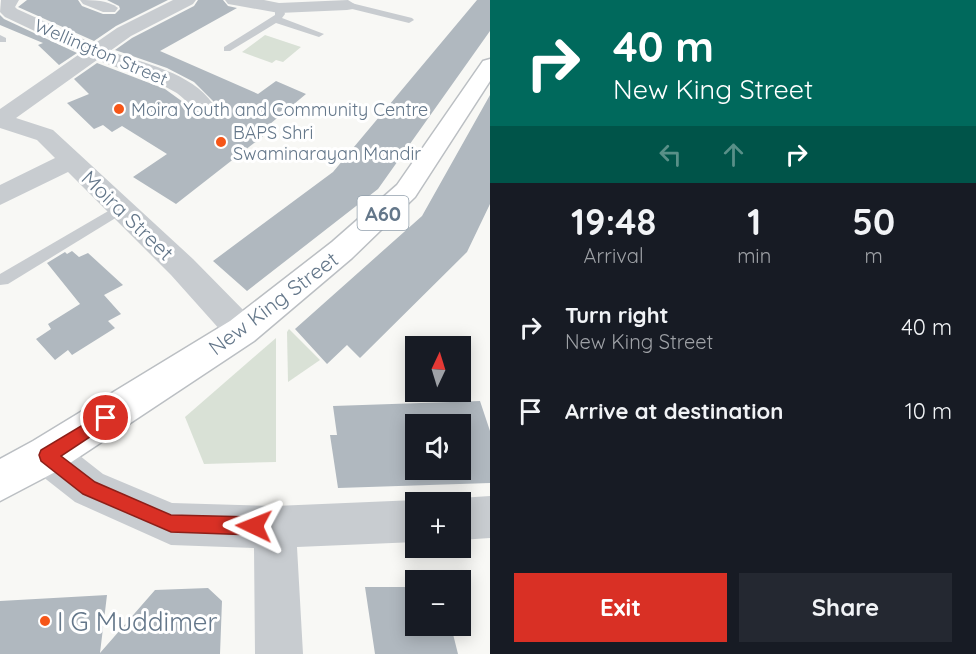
<!DOCTYPE html>
<meta charset="utf-8">
<style>
:root{--surface:#171b24;--page:#242831;--text:#f1f3f6;--muted:#9ea1a6;--accent:#d93025}
body{margin:0;font-family:Quicksand,sans-serif;background:var(--page);color:var(--text);height:100vh;display:flex;flex-direction:column;font-size:22px;white-space:nowrap}
*{box-sizing:border-box;margin:0}
p{font-size:20px;color:var(--muted)}
.icon{flex:none;width:33px;height:33px;fill:none;stroke:currentColor;stroke-width:2;stroke-linecap:round;stroke-linejoin:round}
.map{position:relative;flex:1;overflow:hidden}
.sheet{display:flex;flex-direction:column;background:var(--surface);width:486px}
.sheet>*{flex:none}
.hud{background:#00695c;color:#fff;overflow:hidden}
.needle{width:39px;rotate:4deg}
.fabs{position:absolute;left:405px;top:336px;display:grid;gap:12px}
.fabs a{display:grid;place-items:center;width:66px;height:66px;border-radius:0px;background:var(--surface);box-shadow:0 3px 15px #0003;font-size:30px}
.pin{position:absolute;display:grid;place-items:center;width:51px;height:51px;color:#fff;margin:-26px;border:3px solid #fff;border-radius:50%;box-shadow:0 2px 6px #0007}
.me{position:absolute;width:66px;margin:-33px;rotate:272deg;stroke-linejoin:round;filter:drop-shadow(0 0 4px #0008)}
.turn{display:flex;align-items:center;gap:21px;height:126px;padding:0 24px;font-size:27px}
.turn .icon{width:78px;height:78px;stroke-width:2.5}
.turn b{display:block;font-size:42px;line-height:51px}
.lanes{display:flex;align-items:center;height:57px;padding:0 24px;background:#0003;justify-content:center;gap:30px;direction:ltr}
.lanes .off{opacity:.35}
.eta{display:flex;justify-content:space-evenly;align-items:center;height:102px;text-align:center}
.eta b{font-size:36px;font-weight:700;line-height:42px}
.action{display:flex;gap:12px;margin-top:auto;padding:12px 24px}
.action a{flex:1;height:69px;border-radius:0px;background:var(--accent);color:#fff;font-size:24px;font-weight:700;line-height:69px;text-align:center}
.action a+a{background:var(--page);color:var(--text)}
ul{padding:0;list-style:none}
li{display:flex;align-items:center;gap:18px;height:84px;padding:0 24px}
li div{flex:1}
li b{display:block;font-size:22px}
li em{font-style:normal}
main{display:flex;flex:1;min-height:0}
.map>svg:first-child{display:block}
</style>
<main>
<div class="map">
<svg width="490" height="654" viewBox="0 0 490 654">
<rect width="100%" height="100%" fill="#f8f8f5"/>
<!-- green -->
<g fill="#d9e1d6">
<path d="M265,35L301,47L283,62L276,60L272,63L242,52Z"/>
<path d="M289,329L320,360L288,382L287,332Z"/>
<path d="M276,338V462L204,464L185,417Z"/>
</g>
<!-- building -->
<g fill="#b0b8bf" fill-rule="evenodd">
<path d="M27,0H78L82,6L103,14H115L120,9L119,6L107,0H168L116,26L94,41L18,7Z"/>
<path d="M198,0H223L228,6L237,8L160,51L258,94L276,81L306,94L270,124L276,126L176,204L133,177L167,154L122,126L112,132L103,125L94,129L67,103L89,94L74,79L97,63L165,89L194,110L204,112L212,110L215,103L194,82L167,68L115,50L132,38L194,6Z"/>
<path d="M477,0H490V31L378,189L247,291L213,261L333,172Z"/>
<path d="M0,15L4,19L77,53L59,65L38,45L43,43L0,25Z"/>
<path d="M490,95V204L467,252L360,358L347,345L327,364L295,329L422,216Z"/>
<path d="M72,251L79,257L88,253L123,285L104,295L121,314L108,321L115,328L72,355L68,350L55,360L36,339L51,329L48,324L80,304L47,263L65,252L67,254Z"/>
<path d="M480,401L490,431V483L338,488L330,435H337L333,406ZM416,424H460V470H416Z"/>
<path d="M365,587H416V626H451L458,654H375Z"/>
<path d="M208,588L222,601L220,654H0V601L107,595L100,653L155,590Z"/>
</g>
<g fill="none" stroke-linecap="round" stroke-linejoin="round">
<!-- primary casing -->
<g stroke="#bbbfc3" stroke-width="3">
<path id="primary" d="M490,59V81L415,197L352,258L254,341L61,469L0,501V459L33,441L230,321L332,242L397,185L483,61Z"/>
</g>
<!-- lane -->
<g fill="#c8ccd0" fill-rule="evenodd">
<path d="M347,2L412,18L414,20L409,23L344,7V3Z"/>
<path d="M279,5L283,8L285,14L282,18L324,34L319,37L276,23L230,51H224V47L275,15V8Z"/>
<path d="M0,35L6,38V42H0Z"/>
<path d="M122,203L127,205L129,208L127,211L8,284L0,285V274Z"/>
</g>
<!-- street -->
<g fill="#c8ccd0" fill-rule="evenodd">
<path d="M1,0H19L15,7L17,9L94,44L117,28L173,0H196L193,4L131,36L110,51C144,64 191,72 213,104L210,109C193,113 188,100 175,92C151,78 123,70 97,60L16,118L53,130L193,259L254,321L259,331L254,341L242,345L230,341L171,275L68,172L0,205V185L55,158L37,140L0,128V109L81,53L5,17L0,12Z"/>
<path d="M80,0C94,0 108,0 118,8L115,12H103L83,4Z"/>
<path d="M225,0H264L279,3L348,0L356,5L353,9L347,10L279,13L234,5L228,4Z"/>
<path d="M47,436L61,441L103,474L172,503L275,506L416,500L422,502H416V542L297,547L303,654H255L254,548L171,545L75,502L33,469L27,455L33,441Z"/>
<path d="M490,496V538L460,540V502H449L460,498Z"/>
</g>
<!-- primary -->
<use href="#primary" fill="#fff" fill-rule="evenodd"/>
</g>
<!-- route -->
<path fill="#d93025" stroke="#8d1f18" stroke-width="1.5" d="M106,411L111,413L113,418L111,423L61,456L95,482L171,515L254,517L260,520L263,526L260,532L254,535L171,532L83,494L41,461L39,455L41,450Z"/>
<!-- markers -->
<g fill="#f65618" stroke="#fff" stroke-width="2">
<circle cx="119" cy="109" r="6"/>
<circle cx="221" cy="142" r="6"/>
<circle cx="45" cy="621" r="6"/>
</g>
<g text-anchor="middle" dominant-baseline="central" stroke-width="6" stroke-linejoin="round" paint-order="stroke">
<!-- far-street labels -->
<g font-size="18" fill="#64778a" stroke="#fff">
<text transform="translate(101 52) rotate(23)">Wellington Street</text>
</g>
<!-- far-poi labels -->
<g font-size="18" fill="#64778a" stroke="#fff" text-anchor="start">
<text x="131" y="109">Moira Youth and Community Centre</text>
<text x="233" y="132">BAPS Shri<tspan x="233" dy="21">Swaminarayan Mandir</tspan></text>
</g>
<!-- shield labels -->
<rect fill="#fff" stroke="#92a0ad" stroke-width="1.5" x="357.5" y="196" width="51" height="34" rx="4.5"/>
<g font-size="20" font-weight="bold" fill="#64778a">
<text x="383" y="213">A60</text>
</g>
<!-- street labels -->
<g font-size="21" fill="#64778a" stroke="#fff">
<text transform="translate(128 215) rotate(44)">Moira Street</text>
<text transform="translate(273 303) rotate(-37)">New King Street</text>
</g>
<!-- near-poi labels -->
<g font-size="26" fill="#64778a" stroke="#fff" text-anchor="start">
<text x="57" y="621">I G Muddimer</text>
</g>
</g>
</svg>
<div class="fabs">
<a><svg class="needle" viewBox="-14 -14 28 28"><path d="M0-13l5 13h-10z" fill="#e53935"/><path d="M0 13l5-13h-10z" fill="#9ea1a6"/></svg></a>
<a><svg class="icon" aria-label="sound" viewBox="0 0 24 24"><path d="M4 9h4l5-4v14l-5-4H4zM17 9q2 3 0 6"/></svg></a>
<a>+</a>
<a>−</a>
</div>
<div class="pin" style="left:106px;top:418px;background:#d93025"><svg class="icon" aria-label="arrive" viewBox="0 0 24 24"><path d="M6 21V4h12l-3 4 3 4H6"/></svg></div>
<svg class="me" style="left:254px;top:526px" viewBox="-20 -20 40 40"><path d="M0-17L14 15 0 8-14 15z" fill="#d93025" stroke="#fff" stroke-width="4"/></svg>
</div>
<section class="sheet">
<div class="hud">
<div class="turn"><svg class="icon" aria-label="right" viewBox="0 0 24 24"><path d="M7 20v-9h11M14 6l5 5-5 5"/></svg><div><b>40 m</b>New King Street</div></div>
<div class="lanes"><svg class="icon off" aria-label="left" viewBox="0 0 24 24"><path d="M17 20v-9H6M10 6l-5 5 5 5"/></svg><svg class="icon off" aria-label="ahead" viewBox="0 0 24 24"><path d="M12 20V5M6 11l6-6 6 6"/></svg><svg class="icon" aria-label="right" viewBox="0 0 24 24"><path d="M7 20v-9h11M14 6l5 5-5 5"/></svg></div>
</div>
<div class="eta">
<div><b>19:48</b><p>Arrival</p></div>
<div><b>1</b><p>min</p></div>
<div><b>50</b><p>m</p></div>
</div>
<ul>
<li><svg class="icon" aria-label="right" viewBox="0 0 24 24"><path d="M7 20v-9h11M14 6l5 5-5 5"/></svg><div><b>Turn right</b><p>New King Street</p></div><em>40 m</em></li>
<li><svg class="icon" aria-label="arrive" viewBox="0 0 24 24"><path d="M6 21V4h12l-3 4 3 4H6"/></svg><div><b>Arrive at destination</b></div><em>10 m</em></li>
</ul>
<div class="action"><a>Exit</a><a>Share</a></div>
</section>
</main>
